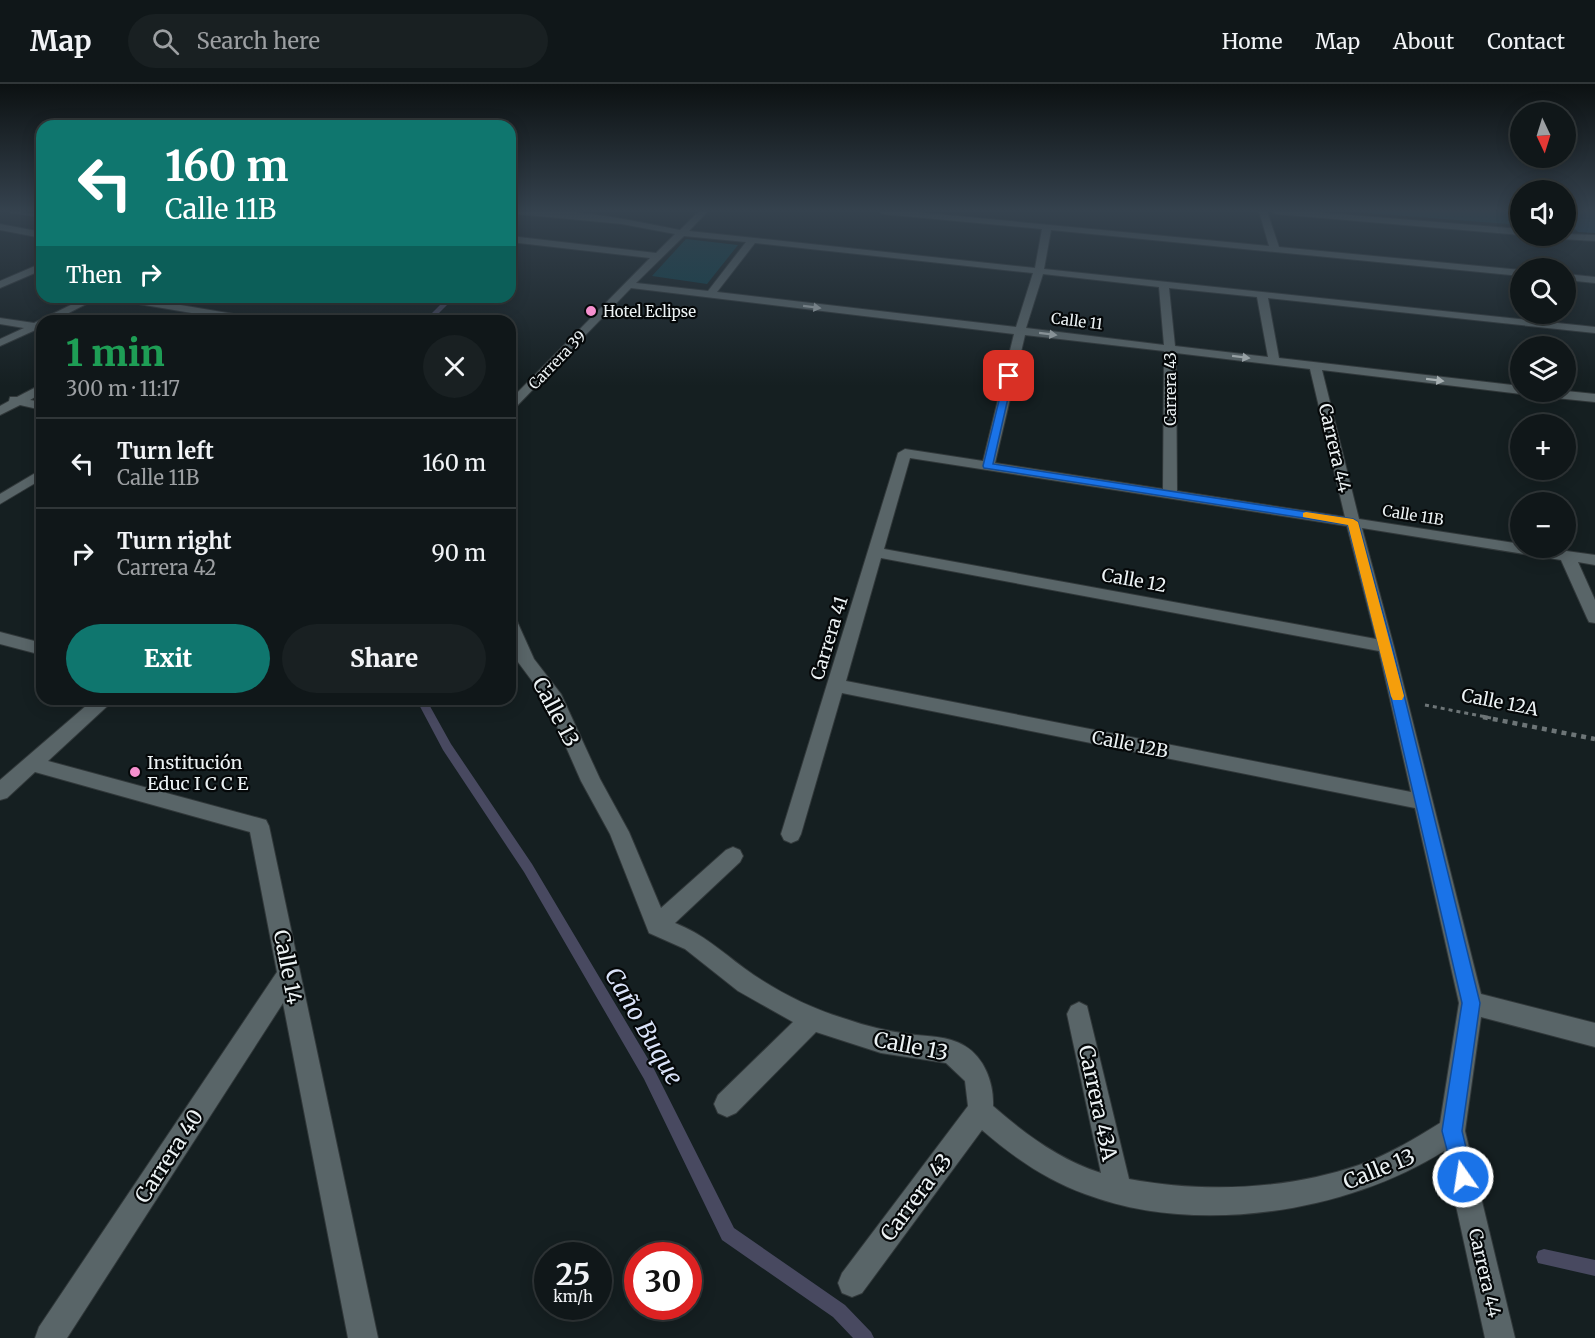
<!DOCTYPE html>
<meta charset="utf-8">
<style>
:root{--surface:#101719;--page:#192022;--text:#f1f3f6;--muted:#9c9fa2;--line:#303638;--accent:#0f766e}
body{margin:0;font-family:Merriweather,serif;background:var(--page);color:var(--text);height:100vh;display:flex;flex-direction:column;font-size:22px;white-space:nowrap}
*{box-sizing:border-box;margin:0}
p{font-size:20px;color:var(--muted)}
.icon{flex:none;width:33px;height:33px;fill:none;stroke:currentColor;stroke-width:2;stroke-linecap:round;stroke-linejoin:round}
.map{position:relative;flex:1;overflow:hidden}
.side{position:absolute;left:36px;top:231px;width:480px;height:390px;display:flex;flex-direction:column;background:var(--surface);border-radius:18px;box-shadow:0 3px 15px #0003,0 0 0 2px var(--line)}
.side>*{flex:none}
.top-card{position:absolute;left:36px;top:36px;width:480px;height:183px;border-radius:18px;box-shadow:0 3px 15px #0003,0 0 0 2px var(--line);background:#0f766e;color:#fff;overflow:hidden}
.needle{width:39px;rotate:176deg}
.controls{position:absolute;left:1510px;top:18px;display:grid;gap:12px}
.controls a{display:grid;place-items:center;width:66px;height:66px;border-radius:50%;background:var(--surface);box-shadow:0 3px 15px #0003,0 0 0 2px var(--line);font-size:30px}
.speed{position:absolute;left:534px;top:1158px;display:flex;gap:12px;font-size:30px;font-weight:700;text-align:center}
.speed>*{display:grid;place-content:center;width:78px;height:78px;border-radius:50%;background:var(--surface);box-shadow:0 3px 15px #0003,0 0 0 2px var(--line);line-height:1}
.speed small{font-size:15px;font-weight:400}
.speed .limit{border:9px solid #d22;background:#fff;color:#111}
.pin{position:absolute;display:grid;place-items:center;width:51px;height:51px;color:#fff;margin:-26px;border-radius:12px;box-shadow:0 3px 9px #0006}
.me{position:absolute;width:66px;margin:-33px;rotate:347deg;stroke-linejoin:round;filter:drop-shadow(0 0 4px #0008)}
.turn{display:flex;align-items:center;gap:21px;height:126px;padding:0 30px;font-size:27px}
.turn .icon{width:78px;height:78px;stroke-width:2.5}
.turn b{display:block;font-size:42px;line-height:51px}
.then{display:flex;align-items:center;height:57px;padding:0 30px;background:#0003;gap:12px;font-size:22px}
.round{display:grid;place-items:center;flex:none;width:63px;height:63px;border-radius:32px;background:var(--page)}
.overview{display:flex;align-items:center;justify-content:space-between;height:102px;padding:0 30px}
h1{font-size:36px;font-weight:800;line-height:45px;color:#1e9e55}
.button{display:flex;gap:12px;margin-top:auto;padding:12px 30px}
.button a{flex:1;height:69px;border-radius:36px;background:var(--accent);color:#fff;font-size:24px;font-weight:800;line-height:69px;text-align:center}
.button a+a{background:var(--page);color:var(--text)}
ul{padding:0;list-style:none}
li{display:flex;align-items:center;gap:18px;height:90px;padding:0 30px;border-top:2px solid var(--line)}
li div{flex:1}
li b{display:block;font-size:22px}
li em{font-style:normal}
header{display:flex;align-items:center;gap:36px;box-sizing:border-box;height:84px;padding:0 30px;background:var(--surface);border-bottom:2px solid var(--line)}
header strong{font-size:28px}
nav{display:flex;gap:33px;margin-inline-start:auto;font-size:21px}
.search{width:420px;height:54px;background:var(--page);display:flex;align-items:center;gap:15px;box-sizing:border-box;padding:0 21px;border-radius:33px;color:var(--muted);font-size:22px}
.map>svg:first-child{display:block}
</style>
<header>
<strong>Map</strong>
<div class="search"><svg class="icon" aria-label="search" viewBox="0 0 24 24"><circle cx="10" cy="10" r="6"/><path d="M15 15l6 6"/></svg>Search here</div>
<nav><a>Home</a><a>Map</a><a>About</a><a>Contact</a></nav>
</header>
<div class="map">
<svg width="1595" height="1254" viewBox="0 0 1595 1254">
<rect width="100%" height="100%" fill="#151f21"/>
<!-- green -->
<g fill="#0b414c">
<path d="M1342,127H1512L1521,137V141Z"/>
<path d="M686,155L738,161L707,200L652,192Z"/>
</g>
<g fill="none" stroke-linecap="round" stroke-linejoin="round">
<!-- stream -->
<g fill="#484960" fill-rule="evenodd">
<path d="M8,127L42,130V134L10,129Z"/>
<path d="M438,213H445L451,217L431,237H424L444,217Z"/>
<path d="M416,615H426L451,660L532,780L654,985L734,1144L845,1221L871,1248L874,1254H853L833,1233L722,1156L644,995L524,788L443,666Z"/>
<path d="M1544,1165L1595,1176V1192L1538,1179L1536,1173L1538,1167Z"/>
</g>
<!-- minor casing -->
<g stroke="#31383a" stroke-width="2">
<g id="minor">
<path d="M513,127C568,123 626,135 680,146L699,127H708L689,147L1035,184L1042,145L882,130L878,127H905L1269,162L1259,127H1267L1279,163L1521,186V192L1051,146L1044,185L1595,243V249L1268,214L1279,274L1521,302V308H1526L1521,310L1322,286L1359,435L1521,460V464H1545L1595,471V481L1578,478L1595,516V539L1589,538L1587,534L1561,476L1362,444L1394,563L1481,910L1595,939V963L1481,933L1465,1047L1515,1254H1485L1444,1067C1346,1129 1195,1152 1085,1110C1046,1096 1013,1073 982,1046L862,1209L852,1213L842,1209L838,1199L842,1189L968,1022L965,997L946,979L881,969L816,948L736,1029L727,1033L718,1029L714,1020L718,1011L793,938L738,907L685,865L649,849L610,750L581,697L544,613L518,578L510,558V533L516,535L534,575L561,610L600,695L629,748L661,824L726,766L733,763L740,766L743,772L740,778L675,839C703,850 721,867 744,884C774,906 809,924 846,935C866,942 887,947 908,950C928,953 947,951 965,962C985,974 994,1000 993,1022C1025,1050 1060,1076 1101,1089L1067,930L1071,922L1079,918L1087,922L1129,1095C1204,1109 1286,1106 1359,1081C1388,1071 1414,1055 1440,1039L1459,919L1415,724L842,609L801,750L798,756L791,759L784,756L781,750L898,369L905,365L983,377L1014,250L631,204L514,325L510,326V316L650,174L510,158V152L656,169L675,150L622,140L517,130ZM684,152L746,158L708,207L636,199ZM755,159L1033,189L1016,243L717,208ZM1043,190L1159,203L1164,261L1026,244ZM1169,204L1257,213L1268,273L1175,262ZM1025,251L1164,267L1163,405L995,379ZM1176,269L1310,285L1345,433L1177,407ZM910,374L1347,442L1376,555L884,465ZM881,474L1379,567L1411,708L846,597Z"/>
<path d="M1272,127H1302L1521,145V151L1276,130Z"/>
<path d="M0,140L42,148V154L0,146Z"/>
<path d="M1566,150L1595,151V157L1562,155L1557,152H1566Z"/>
<path d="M42,179V186L0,204V197Z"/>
<path d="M1566,190L1595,193V199L1566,196Z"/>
<path d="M87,213H100L53,237H42V243L0,262V255L24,244L0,240V234L34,239Z"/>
<path d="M110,213H133L258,234L263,237H239L115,216Z"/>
<path d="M42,300V309L30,316L42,318V326L20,321L0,331V322L9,317L10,313H17Z"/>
<path d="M1566,307L1595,310V318L1536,312L1530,308Z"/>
<path d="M42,385V395L0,420V410Z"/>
<path d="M0,548L42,559V571L0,560Z"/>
<path d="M94,615H115L48,677L259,734L266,736L269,742L378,1254H348L283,919L67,1254H35L39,1243L277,888L250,748L35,688L7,714L0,716V696Z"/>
</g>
</g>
<!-- path-far1 -->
<path stroke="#6d7577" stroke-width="3" stroke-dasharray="4 4" stroke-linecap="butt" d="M1425,621L1491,634"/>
<!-- path -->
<path stroke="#6d7577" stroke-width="4.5" stroke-dasharray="5 5" stroke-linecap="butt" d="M1483,633L1595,655"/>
<!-- minor -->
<use href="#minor" fill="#596568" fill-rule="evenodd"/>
</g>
<!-- wall -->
<path fill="#1b435f" d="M1566,127H1595V149L1578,148L1566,136Z"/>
<!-- one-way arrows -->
<defs><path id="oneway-solid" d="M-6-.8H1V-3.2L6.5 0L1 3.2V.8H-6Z" transform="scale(1.5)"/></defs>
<g fill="#aab3b5">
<use href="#oneway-solid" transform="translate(812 223) rotate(7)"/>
<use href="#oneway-solid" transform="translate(1048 250) rotate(7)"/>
<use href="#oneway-solid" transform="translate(1241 273) rotate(7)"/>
<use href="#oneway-solid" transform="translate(1435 296) rotate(7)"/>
</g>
<!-- sky -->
<linearGradient id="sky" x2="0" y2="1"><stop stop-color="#0c1112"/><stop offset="0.42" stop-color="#35424e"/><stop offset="1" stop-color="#35424e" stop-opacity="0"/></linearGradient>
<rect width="1595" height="302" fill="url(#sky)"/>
<!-- route -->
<path fill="#1a73e8" stroke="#114b97" stroke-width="1.5" d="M1009,289L1013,292L993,380L1353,435L1358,438L1392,562L1480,919L1462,1047L1473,1093L1470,1100L1463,1103L1456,1100L1442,1047L1462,919L1379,562L1348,441L984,384L983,382L1005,292Z"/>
<!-- slow -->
<path fill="#f59e0b" d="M1306,428L1353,435L1358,438L1404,612L1402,616H1393L1391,612L1348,441L1303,433V429Z"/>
<!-- markers -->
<g fill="#f690cf" stroke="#050809" stroke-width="2">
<circle cx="591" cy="227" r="6"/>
<circle cx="135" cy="688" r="6"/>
</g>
<g text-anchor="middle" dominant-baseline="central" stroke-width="4.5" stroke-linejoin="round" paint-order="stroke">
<!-- far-poi labels -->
<g font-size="15" fill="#ecf2f4" stroke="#050809" text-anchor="start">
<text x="603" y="227">Hotel Eclipse</text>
</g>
<!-- far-street labels -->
<g font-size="15" fill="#ecf2f4" stroke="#050809">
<text transform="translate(1077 237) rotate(7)">Calle 11</text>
<text transform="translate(557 276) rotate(-46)">Carrera 39</text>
<text transform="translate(1170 305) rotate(-90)">Carrera 43</text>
<text transform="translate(1413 431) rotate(9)">Calle 11B</text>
</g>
<!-- street labels -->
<g font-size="18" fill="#ecf2f4" stroke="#050809">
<text transform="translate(1335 364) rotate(77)">Carrera 44</text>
<text transform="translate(1134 496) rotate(10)">Calle 12</text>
<text transform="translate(829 554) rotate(-73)">Carrera 41</text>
<text transform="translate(1500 618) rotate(11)">Calle 12A</text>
<text transform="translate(1130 660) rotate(11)">Calle 12B</text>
<text transform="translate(1485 1189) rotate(77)">Carrera 44</text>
</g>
<!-- poi labels -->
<g font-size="18" fill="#ecf2f4" stroke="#050809" text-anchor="start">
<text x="147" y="678">Institución<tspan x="147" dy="21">Educ I C C E</tspan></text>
</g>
<!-- near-street labels -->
<g font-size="21" fill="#ecf2f4" stroke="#050809">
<text transform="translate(556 628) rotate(62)">Calle 13</text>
<text transform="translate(288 883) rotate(79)">Calle 14</text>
<text transform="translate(911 962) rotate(11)">Calle 13</text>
<text transform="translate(1098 1019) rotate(78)">Carrera 43A</text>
<text transform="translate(169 1072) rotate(-57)">Carrera 40</text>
<text transform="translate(1379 1085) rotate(-22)">Calle 13</text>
<text transform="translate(916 1113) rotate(-53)">Carrera 43</text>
</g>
<!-- near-water labels -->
<g font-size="24" font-style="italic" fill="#dbe4fa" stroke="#050809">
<text transform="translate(644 942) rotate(60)">Caño Buque</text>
</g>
</g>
</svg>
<div class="controls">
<a><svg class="needle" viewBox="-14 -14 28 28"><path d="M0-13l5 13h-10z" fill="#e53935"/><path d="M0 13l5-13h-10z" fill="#9c9fa2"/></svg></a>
<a><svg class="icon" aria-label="sound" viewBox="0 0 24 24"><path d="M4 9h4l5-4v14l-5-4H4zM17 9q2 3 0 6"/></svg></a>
<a><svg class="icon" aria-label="search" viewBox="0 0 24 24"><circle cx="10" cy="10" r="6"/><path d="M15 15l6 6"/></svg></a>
<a><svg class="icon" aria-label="layers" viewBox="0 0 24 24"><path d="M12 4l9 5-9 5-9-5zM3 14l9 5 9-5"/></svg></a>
<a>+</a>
<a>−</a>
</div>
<div class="speed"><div>25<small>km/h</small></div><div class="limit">30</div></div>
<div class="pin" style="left:1009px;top:292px;background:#d93025"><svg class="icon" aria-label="arrive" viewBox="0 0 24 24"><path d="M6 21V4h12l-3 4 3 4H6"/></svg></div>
<svg class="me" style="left:1463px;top:1093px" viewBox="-20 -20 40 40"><circle r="17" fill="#1a73e8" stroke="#fff" stroke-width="3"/><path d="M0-11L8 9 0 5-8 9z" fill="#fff"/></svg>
<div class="top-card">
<div class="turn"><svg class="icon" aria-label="left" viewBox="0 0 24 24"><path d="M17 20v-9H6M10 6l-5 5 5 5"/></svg><div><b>160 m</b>Calle 11B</div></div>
<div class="then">Then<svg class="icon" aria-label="right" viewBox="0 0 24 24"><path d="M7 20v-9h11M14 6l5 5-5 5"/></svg></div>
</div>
<section class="side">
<div class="overview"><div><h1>1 min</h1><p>300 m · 11:17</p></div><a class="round"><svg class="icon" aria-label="close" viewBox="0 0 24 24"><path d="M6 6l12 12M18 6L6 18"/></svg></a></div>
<ul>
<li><svg class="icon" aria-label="left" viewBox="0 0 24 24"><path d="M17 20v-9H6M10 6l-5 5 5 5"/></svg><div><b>Turn left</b><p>Calle 11B</p></div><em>160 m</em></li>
<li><svg class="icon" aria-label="right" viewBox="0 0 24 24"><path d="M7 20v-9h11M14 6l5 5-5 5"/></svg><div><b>Turn right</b><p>Carrera 42</p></div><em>90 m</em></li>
</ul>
<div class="button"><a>Exit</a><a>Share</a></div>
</section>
</div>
